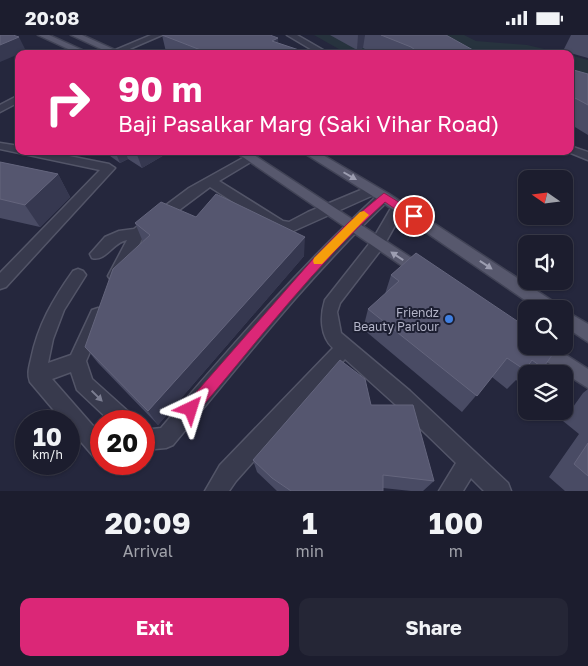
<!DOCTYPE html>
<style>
:root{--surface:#1c1d2e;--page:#252636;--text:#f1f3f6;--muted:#a0a2aa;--line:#3a3b4a;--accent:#db2777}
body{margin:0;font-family:"Golos Text",sans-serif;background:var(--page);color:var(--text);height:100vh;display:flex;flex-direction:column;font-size:19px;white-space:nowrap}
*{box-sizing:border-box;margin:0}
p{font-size:16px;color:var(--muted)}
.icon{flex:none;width:28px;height:28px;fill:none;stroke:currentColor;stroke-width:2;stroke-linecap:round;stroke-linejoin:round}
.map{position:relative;height:456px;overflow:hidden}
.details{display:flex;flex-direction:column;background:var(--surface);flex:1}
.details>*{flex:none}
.top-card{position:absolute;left:15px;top:15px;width:559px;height:105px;border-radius:10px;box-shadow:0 1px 4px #0004,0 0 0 1px var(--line);background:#db2777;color:#fff;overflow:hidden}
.needle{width:32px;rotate:284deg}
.tools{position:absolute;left:518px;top:135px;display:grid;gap:10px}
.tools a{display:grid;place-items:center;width:55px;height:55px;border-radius:10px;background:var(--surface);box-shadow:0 1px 4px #0004,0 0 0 1px var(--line);font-size:25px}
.speed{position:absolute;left:15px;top:375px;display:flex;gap:10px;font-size:25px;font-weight:700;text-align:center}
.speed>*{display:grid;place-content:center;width:65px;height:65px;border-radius:50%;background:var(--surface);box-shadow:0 1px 4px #0004,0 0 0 1px var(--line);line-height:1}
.speed small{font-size:12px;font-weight:400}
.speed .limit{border:8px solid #d22;background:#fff;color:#111}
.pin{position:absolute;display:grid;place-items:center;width:42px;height:42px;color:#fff;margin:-21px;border:2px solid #fff;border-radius:50%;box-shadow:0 1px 5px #0007}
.me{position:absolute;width:55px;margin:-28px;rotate:41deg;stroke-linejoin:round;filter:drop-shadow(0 0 4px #0008)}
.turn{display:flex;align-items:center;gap:18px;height:105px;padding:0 20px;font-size:22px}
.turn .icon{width:65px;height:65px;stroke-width:2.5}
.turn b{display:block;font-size:35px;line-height:42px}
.eta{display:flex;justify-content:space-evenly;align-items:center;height:85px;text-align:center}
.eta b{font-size:30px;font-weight:700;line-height:35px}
.cta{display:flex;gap:10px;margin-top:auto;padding:10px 20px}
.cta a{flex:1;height:58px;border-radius:10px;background:var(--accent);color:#fff;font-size:20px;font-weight:700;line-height:58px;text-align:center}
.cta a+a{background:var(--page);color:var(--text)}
.status{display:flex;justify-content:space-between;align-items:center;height:35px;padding:0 25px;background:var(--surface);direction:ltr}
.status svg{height:14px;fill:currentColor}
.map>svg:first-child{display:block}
</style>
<div class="status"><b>20:08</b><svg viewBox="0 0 49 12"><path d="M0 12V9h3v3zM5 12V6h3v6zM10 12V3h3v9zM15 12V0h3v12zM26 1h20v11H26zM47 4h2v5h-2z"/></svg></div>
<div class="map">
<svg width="588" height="456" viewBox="0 0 588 456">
<rect width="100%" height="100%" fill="#25273d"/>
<!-- green -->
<g fill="#27333e">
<path d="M314,0H464L476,6L527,10L566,19H452L395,7L352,19L344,17Z"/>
<path d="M570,20L588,25V62L570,57Z"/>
</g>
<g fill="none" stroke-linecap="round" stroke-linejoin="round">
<!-- minor casing -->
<g stroke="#535568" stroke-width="3">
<g id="minor">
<path d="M151,0H162L118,19H106Z"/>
<path d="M287,0H297L330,19H319Z"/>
<path d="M19,60V67L0,77V70Z"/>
<path d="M0,108L19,111V116H44L109,129L115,133L6,252L0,254V238L100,135L0,114Z"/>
<path d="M570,111L588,117V125L566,116H570Z"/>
<path d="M250,119L254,121L256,123L254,125L219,146L283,186L289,187L308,177L368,152L373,151L379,155L378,158L291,197L274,193L210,152L143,202L121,245L116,247L111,245L108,241L127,205C113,207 106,227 92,223L90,219L105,202L119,196L134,194L189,153Z"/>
<path d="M384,158L390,162L389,165C309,241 243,326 173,410L166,413L144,415V395L161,393C231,312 300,231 379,159Z"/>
<path d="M399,167L404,168L406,171L383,212L340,268L337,277L341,298L410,356L508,448L511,456H484L471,443L463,456H439L456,428L396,370L345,324L236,446L229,456H205L220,430L333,313C320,301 320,281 325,265L373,204L394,168Z"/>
<path d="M78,234L83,236L86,240L64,275L53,304L48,328L71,320L92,275L98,273L104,275L106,280L86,326L92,344L131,379L134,386H110L77,355L71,337L52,344L101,400V425L94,422L69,393V386H63L30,347C27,339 29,333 31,324C38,290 53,264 73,236Z"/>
</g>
</g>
<!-- major casing -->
<g stroke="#414356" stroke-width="3">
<g id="major">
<path d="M38,0H49L91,19H79Z"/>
<path d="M71,0H82L124,19H112Z"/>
<path d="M234,116H248L427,233L430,237L427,241L422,243L417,241Z"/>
<path d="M301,116H316L389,159L557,269L559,274H538L379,165Z"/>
<path d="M564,275L588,289V307L564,291Z"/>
<path d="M528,311H552L588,334V353L531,317Z"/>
</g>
</g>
<!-- minor -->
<use href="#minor" fill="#383a4d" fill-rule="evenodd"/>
<!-- major -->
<use href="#major" fill="#57586d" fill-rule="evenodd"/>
</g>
<!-- wall -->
<g fill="#494b64">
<path d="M162,0L278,3V8L311,19H170L166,17Z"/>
<path d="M330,0H422L473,15L471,19H375L363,13L357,15Z"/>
<path d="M571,0H588V23L563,16Z"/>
<path d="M570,34L588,39V100L570,89Z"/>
<path d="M103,116H171L142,133L128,124L120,128Z"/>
<path d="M0,127L58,139L70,162L40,192L0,183Z"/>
<path d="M196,182L304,221L158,390L98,328L85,312L143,207L135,188Z"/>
<path d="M416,218L543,333L537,339H526V349L524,351L516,345L507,354L492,342L462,377L363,294L368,274L385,259L391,240Z"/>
<path d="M588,354V456H565L549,442L579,399L563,386L583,358Z"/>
<path d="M371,370L434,446L423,456H411L383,453V456H277L257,437L253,425Z"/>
</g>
<!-- shaded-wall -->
<g fill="#363850">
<path d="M358,0H365L363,13L357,15Z"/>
<path d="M19,2L26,16L0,27V10Z"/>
<path d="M278,3L279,19L272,6Z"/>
<path d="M473,15L471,19H458Z"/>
<path d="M115,116H125L128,124L120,128Z"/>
<path d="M138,116H171L142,133L136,117Z"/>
<path d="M58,139L70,162L40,192L25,170Z"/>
<path d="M305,202L304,221L158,390L148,376Z"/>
</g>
<!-- building -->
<g fill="#55566f" stroke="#64657d">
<path d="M0,0H13L19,2L0,10Z"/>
<path d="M162,0H270L278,3L272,6L311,19H211Z"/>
<path d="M381,0H446L473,15L458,19H421L411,12Z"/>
<path d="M570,34L588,39V70L577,64L570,61Z"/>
<path d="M0,127L58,139L25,170L0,164Z"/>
<path d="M216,159L305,202L148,376L85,312L113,234L150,200L135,188L161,167L196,182Z"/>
<path d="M416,218L526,292V311H555L557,313L543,333L532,325L525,335L507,323L477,361L368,274L399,246L391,240Z"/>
<path d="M340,325L365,344L371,370H413L434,446L383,440V456H291L272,443L253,425Z"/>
<path d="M588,408V441L574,429Z"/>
</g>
<!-- one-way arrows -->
<defs><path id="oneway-solid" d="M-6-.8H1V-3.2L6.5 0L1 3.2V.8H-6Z" transform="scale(1.25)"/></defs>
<g fill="#9d9eb1">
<use href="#oneway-solid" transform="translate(350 141) rotate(30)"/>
<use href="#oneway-solid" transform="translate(397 221) rotate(-147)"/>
<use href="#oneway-solid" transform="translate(486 230) rotate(34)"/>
</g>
<use fill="#7c7e91" href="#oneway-solid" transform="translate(97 361) rotate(44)"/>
<!-- route -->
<path fill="#db2777" stroke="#8e194d" d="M384,158L418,179L419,181L418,184H410L385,167C315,230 257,307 196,379L191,381L186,379L184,374L186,369L313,224L348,188Z"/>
<!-- slow -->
<path fill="#f59e0b" d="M364,176L369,180L367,182L322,229H314L313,226L314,223L360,177Z"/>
<!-- markers -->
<circle fill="#3f7fe0" stroke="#1d1f32" stroke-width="2" cx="449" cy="284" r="5"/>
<g text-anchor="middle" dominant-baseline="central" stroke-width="4" stroke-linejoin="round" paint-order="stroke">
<!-- poi labels -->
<g font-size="12" fill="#b4b5c8" stroke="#1d1f32" text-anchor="end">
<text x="439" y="277">Friendz<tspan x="439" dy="14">Beauty Parlour</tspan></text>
</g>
</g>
</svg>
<div class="tools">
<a><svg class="needle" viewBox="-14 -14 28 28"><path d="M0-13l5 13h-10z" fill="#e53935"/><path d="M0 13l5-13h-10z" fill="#a0a2aa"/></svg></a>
<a><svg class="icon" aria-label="sound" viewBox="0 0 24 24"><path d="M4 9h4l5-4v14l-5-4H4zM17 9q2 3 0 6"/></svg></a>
<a><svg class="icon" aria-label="search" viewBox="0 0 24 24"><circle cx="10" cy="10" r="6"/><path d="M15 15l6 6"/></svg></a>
<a><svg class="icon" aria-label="layers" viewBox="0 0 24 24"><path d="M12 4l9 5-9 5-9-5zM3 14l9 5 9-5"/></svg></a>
</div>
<div class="speed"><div>10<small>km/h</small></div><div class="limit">20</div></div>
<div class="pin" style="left:414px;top:181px;background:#d93025"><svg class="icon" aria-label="arrive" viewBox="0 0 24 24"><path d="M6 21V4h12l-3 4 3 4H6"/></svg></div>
<svg class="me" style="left:191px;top:374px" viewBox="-20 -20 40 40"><path d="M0-17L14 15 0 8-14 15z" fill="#db2777" stroke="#fff" stroke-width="4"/></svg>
<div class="top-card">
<div class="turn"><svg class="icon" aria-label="right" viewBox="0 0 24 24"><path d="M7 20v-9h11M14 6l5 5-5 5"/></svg><div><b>90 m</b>Baji Pasalkar Marg (Saki Vihar Road)</div></div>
</div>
</div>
<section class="details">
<div class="eta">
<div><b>20:09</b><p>Arrival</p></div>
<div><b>1</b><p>min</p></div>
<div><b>100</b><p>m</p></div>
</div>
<div class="cta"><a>Exit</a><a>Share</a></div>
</section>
